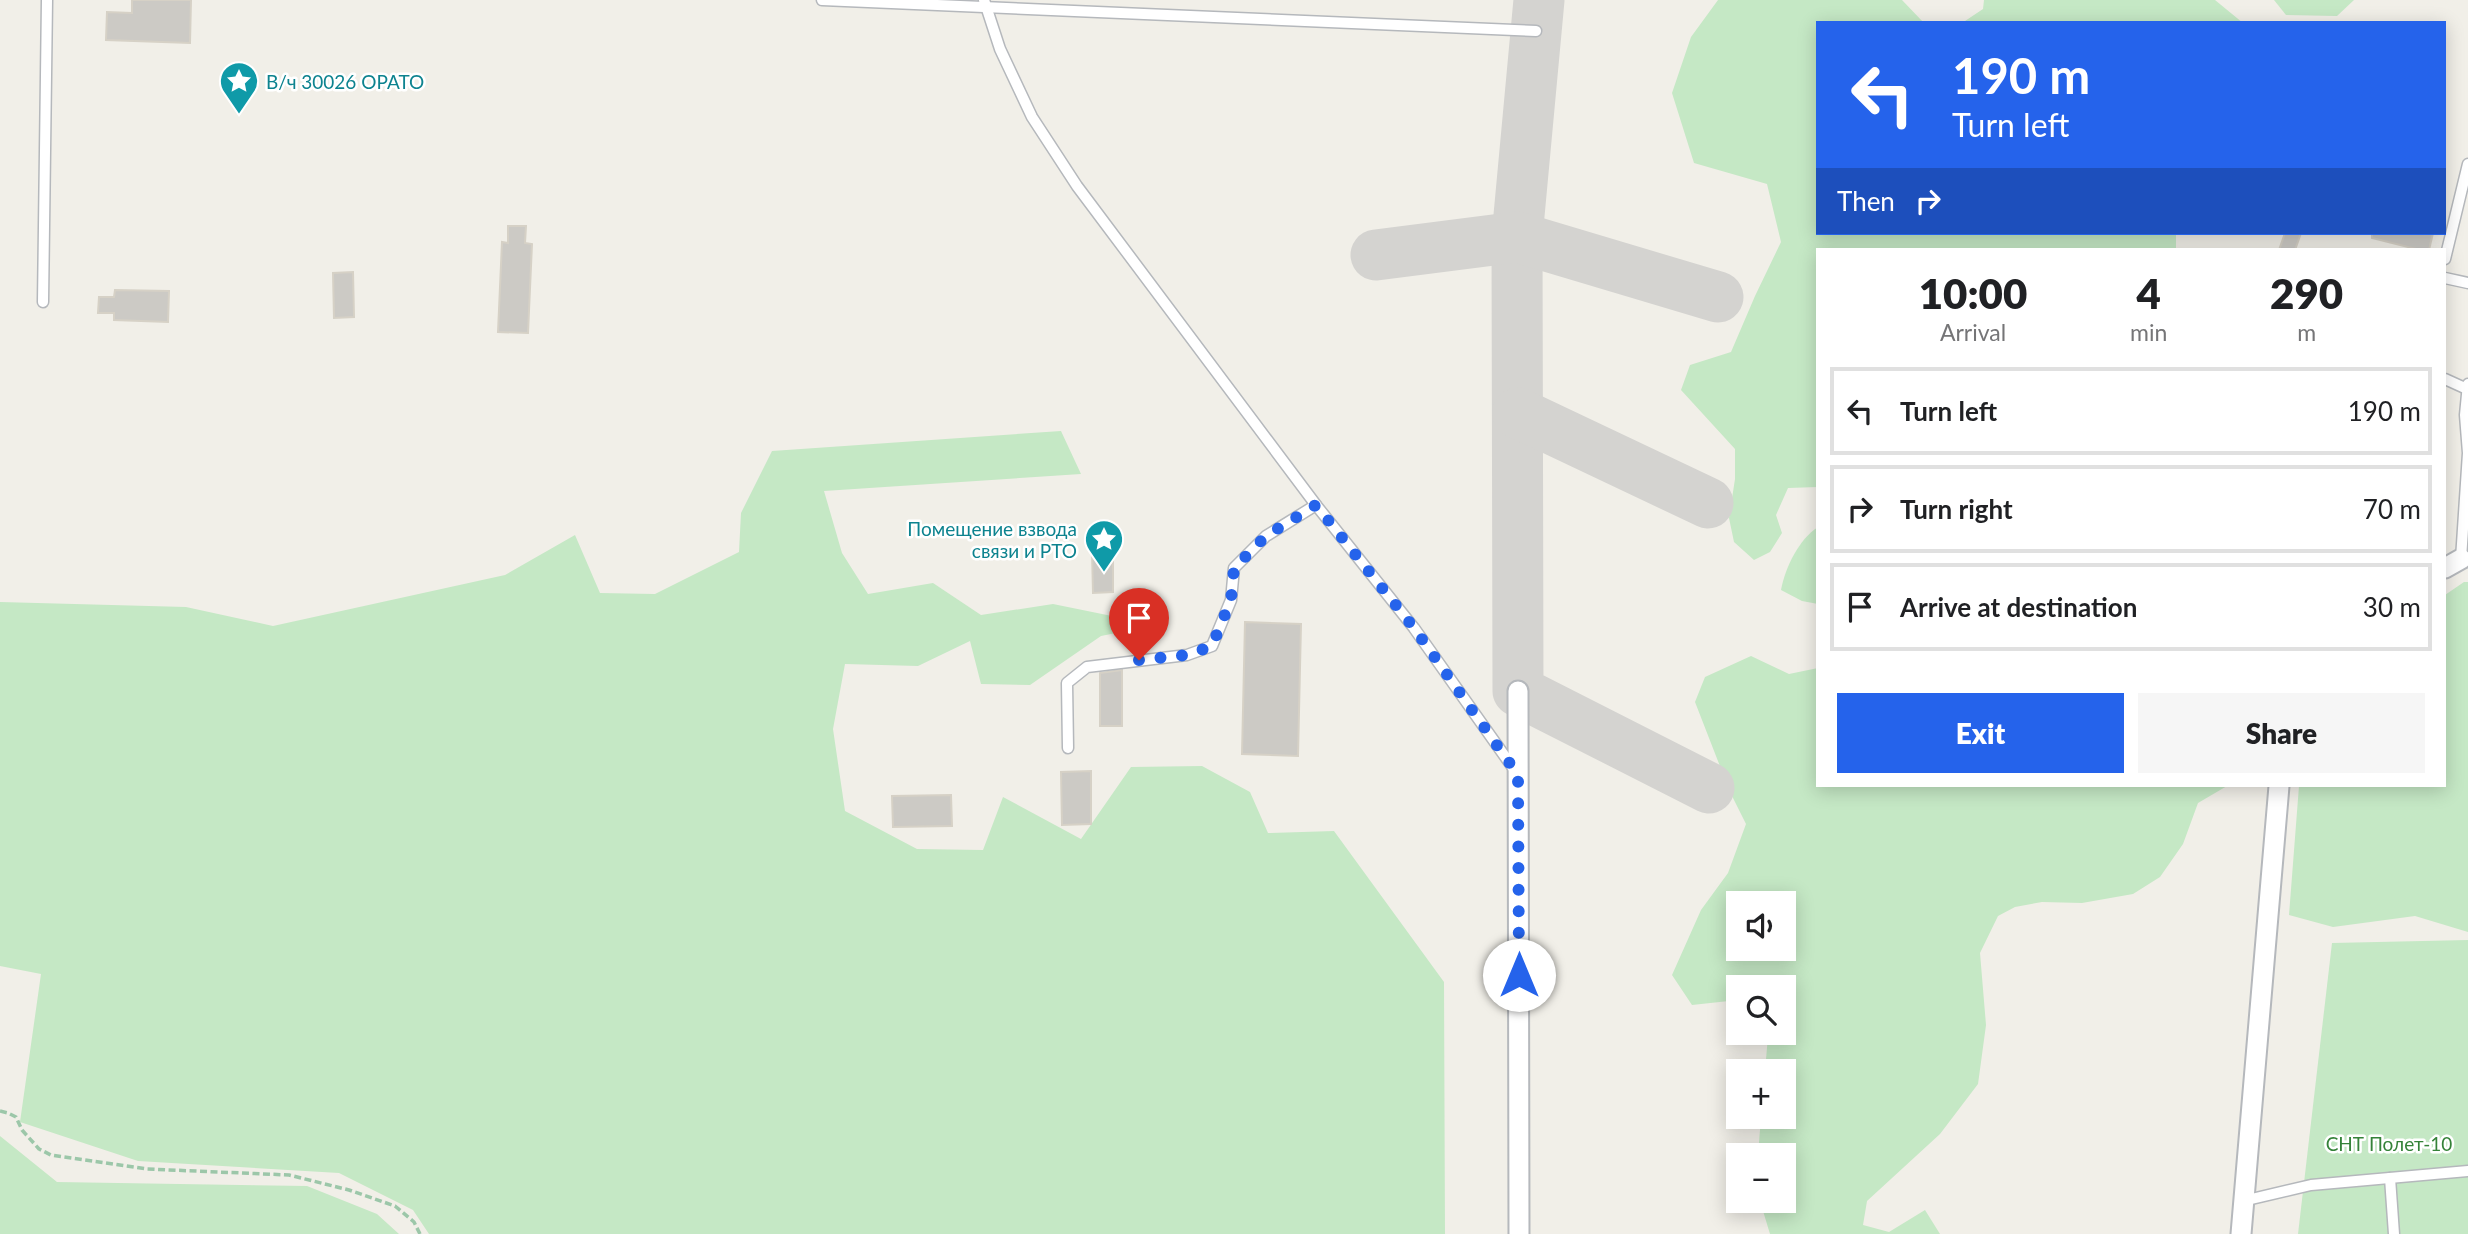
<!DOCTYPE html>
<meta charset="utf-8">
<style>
:root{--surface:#fff;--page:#f6f6f6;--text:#202124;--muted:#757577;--line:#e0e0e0;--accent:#2563eb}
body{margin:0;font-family:Lato,sans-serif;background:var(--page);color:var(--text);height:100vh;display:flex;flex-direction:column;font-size:26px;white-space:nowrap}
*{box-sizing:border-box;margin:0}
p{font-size:23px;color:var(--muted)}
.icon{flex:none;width:38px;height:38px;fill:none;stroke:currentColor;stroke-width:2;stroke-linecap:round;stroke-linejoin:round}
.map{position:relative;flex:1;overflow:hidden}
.drawer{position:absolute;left:1816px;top:248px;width:630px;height:539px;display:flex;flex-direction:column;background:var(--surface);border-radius:0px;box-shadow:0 4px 18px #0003}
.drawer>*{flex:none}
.top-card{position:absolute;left:1816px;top:21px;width:630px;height:214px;border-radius:0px;box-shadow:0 4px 18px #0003;background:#2563eb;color:#fff;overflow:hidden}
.controls{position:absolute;left:1726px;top:891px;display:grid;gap:14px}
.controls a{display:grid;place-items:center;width:70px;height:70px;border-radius:0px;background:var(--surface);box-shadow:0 4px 18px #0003;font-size:35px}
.pin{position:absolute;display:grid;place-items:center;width:60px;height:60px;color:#fff;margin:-72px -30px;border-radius:50% 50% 50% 0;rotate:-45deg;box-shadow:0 0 7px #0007}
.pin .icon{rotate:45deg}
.me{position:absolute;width:77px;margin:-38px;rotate:0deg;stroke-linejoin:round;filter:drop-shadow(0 0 5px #0008)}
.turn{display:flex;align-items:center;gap:24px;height:147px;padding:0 21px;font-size:32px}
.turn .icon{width:91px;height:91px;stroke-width:2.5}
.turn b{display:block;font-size:49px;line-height:60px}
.then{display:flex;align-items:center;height:66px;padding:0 21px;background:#0003;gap:14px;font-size:26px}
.eta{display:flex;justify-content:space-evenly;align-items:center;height:119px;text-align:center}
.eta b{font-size:42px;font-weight:800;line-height:49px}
.action{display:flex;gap:14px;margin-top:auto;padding:14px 21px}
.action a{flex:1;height:80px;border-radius:0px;background:var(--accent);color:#fff;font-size:28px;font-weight:800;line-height:80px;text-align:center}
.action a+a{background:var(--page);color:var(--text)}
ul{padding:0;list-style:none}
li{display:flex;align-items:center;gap:21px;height:88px;margin:0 14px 10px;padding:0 7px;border:4px solid var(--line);border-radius:0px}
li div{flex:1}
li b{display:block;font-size:26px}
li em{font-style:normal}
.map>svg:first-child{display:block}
</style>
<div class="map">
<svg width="2468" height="1234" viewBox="0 0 2468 1234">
<rect width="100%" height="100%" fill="#f1efe8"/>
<!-- green -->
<g fill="#c5e8c5" fill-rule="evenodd">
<path d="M1718,0H1902L1924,23H1818V233H2176V250H1818V487L1788,488L1776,515L1782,533L1770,552L1754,560L1734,542L1729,518L1735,479V449L1681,390L1690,365L1731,352L1755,296L1781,242L1767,184L1694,163L1672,93L1691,37Z"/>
<path d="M1984,0H2215L2243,23H1962L1983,9Z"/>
<path d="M2274,0H2354L2337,16L2286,15Z"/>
<path d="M1061,431L1081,474L824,491L842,553L868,594L933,583L981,615L1053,604L1156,625L1101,636L1030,685L981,684L970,641L918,666L845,664L833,729L845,811L917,849L983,850L1003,797L1081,839L1131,767L1202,766L1250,792L1268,833L1334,831L1444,982L1445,1234H429L413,1210L339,1173L138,1161L20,1122L41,974L0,966V602L186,607L273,626L505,575L575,535L600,593L655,594L739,552L741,513L772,451Z"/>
<path d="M1818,527V604L1802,601L1781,590C1785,568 1799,539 1818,527Z"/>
<path d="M2464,582H2468V932L2415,916L2333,927L2289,915L2299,786H2445V595Z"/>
<path d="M1751,656L1789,674L1818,668V786H2227L2198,803L2183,844L2160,877L2133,894L2082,903L2042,902L2015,907L1998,916L1980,953L1986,1025L1978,1084L1940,1134L1867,1201L1863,1225L1889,1232L1925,1210L1940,1234H1770L1760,1201L1783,1200V1155H1758L1761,1117L1783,1116V1071H1765L1768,1036L1766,1033L1783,1032V987H1738V1000L1692,1005L1672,975L1701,910L1728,873L1746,824L1730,792L1695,702L1705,677ZM1783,903V948H1738V903Z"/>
<path d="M2468,940V1234H2298L2332,943Z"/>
<path d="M0,1136L57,1182L307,1186L377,1214L399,1234H0Z"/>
</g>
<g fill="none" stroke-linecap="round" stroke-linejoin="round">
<!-- taxiway -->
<g stroke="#d4d3d0" stroke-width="51">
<path d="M1539,0L1517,237L1518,691L1709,788"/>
<path d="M1376,255L1517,237L1718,297"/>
<path d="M1518,413L1708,503"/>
</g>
</g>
<!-- building -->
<g fill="#cccac5" stroke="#d6d1c6" stroke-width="2">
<path d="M132,0H191L190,43L106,40L107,12L132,13Z"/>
<path d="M508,226H526L525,243L532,244L528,333L498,332L502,242L508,243Z"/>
<path d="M2285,233H2301L2295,250H2279Z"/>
<path d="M2372,233H2433L2429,250H2420L2372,238Z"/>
<path d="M353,272L354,317L334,318L333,273Z"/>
<path d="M115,290L169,291L168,322L114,320V313H98L99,297H114Z"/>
<path d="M1092,551H1113V592L1093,593Z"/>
<path d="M1245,622L1301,624L1298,756L1242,754Z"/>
<path d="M1122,670V726H1100V673Z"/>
<path d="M1091,771V824L1062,825L1061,772Z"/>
<path d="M951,795L952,826L893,827L892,796Z"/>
</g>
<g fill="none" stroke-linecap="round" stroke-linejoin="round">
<!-- lane casing -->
<g stroke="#b5b8bc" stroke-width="13">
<g id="lane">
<path d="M822,0L1536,31"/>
<path d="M984,0L1000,49L1032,117L1077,186L1316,505L1414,628L1516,772"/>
<path d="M2445,259L2468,164"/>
<path d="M2445,278L2468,283"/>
<path d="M43,302L47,0"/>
<path d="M2445,379L2467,389"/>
<path d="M2464,559H2461L2468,453L2465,415L2468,384"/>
<path d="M1068,748L1067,683L1087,667L1187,655L1212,646L1231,600L1234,568L1266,536L1316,505"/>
<path d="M2390,1178L2394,1234"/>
<path d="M2243,1201L2311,1185L2468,1171"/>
</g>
</g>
<!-- street casing -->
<g stroke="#b5b8bc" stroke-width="23">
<g id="street">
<path d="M2445,568L2461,559"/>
<path d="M1518,691L1519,1234"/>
<path d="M2241,1234L2279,786"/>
</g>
</g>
<!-- path -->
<path stroke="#9cc7a9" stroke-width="3.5" stroke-dasharray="7 3.5" stroke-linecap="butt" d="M0,1111L8,1113L16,1117L22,1130L39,1149L51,1155L147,1169L289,1175L349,1190L395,1206L414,1222L420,1234"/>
<!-- lane -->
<use href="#lane" stroke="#fff" stroke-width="10"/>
<!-- street -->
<use href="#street" stroke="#fff" stroke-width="19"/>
</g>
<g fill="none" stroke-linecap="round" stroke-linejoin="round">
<!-- route -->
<path stroke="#2563eb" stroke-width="12" stroke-dasharray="0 21.6" d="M1139,660L1187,655L1212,646L1231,600L1234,568L1266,536L1316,505L1414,628L1518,775L1519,975"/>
</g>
<!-- icons -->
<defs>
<g id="sight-pin" transform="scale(2.0125)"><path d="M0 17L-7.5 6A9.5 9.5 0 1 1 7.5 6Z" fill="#0f9aa8" stroke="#fff"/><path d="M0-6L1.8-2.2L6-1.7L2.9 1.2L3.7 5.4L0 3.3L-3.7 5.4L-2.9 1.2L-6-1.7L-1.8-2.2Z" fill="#fff"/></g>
</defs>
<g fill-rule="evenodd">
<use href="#sight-pin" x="239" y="81"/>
<use href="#sight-pin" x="1104" y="539"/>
</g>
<g text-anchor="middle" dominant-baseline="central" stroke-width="5" stroke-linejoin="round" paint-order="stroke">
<!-- culture labels -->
<g font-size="19" fill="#0d838f" stroke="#fff" text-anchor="start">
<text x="266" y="81">В/ч 30026 ОРАТО</text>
<text x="1077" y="528" text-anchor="end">Помещение взвода<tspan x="1077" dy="22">связи и РТО</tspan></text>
</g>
<!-- park labels -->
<g font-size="19" fill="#348238" stroke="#fff">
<text x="2389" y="1143">СНТ Полет-10</text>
</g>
</g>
</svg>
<div class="controls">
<a><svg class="icon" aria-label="sound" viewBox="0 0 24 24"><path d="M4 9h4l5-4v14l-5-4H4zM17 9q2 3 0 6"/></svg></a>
<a><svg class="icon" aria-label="search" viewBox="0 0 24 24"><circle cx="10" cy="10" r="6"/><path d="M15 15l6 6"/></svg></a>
<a>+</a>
<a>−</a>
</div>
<div class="pin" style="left:1139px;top:660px;background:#d93025"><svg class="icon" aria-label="arrive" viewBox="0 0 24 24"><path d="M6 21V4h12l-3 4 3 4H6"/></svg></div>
<svg class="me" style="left:1519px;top:975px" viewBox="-20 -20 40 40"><circle r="19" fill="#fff"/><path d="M0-13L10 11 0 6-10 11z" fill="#2563eb"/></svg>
<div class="top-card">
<div class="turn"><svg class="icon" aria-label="left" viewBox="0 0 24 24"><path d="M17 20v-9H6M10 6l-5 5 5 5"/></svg><div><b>190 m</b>Turn left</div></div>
<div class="then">Then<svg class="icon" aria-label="right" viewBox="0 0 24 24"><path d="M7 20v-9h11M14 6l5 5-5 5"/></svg></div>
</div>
<section class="drawer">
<div class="eta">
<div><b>10:00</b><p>Arrival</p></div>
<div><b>4</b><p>min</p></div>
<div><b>290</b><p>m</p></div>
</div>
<ul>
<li><svg class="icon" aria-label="left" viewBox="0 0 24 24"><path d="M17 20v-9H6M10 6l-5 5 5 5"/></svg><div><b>Turn left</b></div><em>190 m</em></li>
<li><svg class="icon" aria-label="right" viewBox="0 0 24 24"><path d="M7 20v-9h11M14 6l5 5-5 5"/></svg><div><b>Turn right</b></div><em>70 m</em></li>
<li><svg class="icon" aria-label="arrive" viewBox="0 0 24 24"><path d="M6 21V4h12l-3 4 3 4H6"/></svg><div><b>Arrive at destination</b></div><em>30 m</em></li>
</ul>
<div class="action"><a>Exit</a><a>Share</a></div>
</section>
</div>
